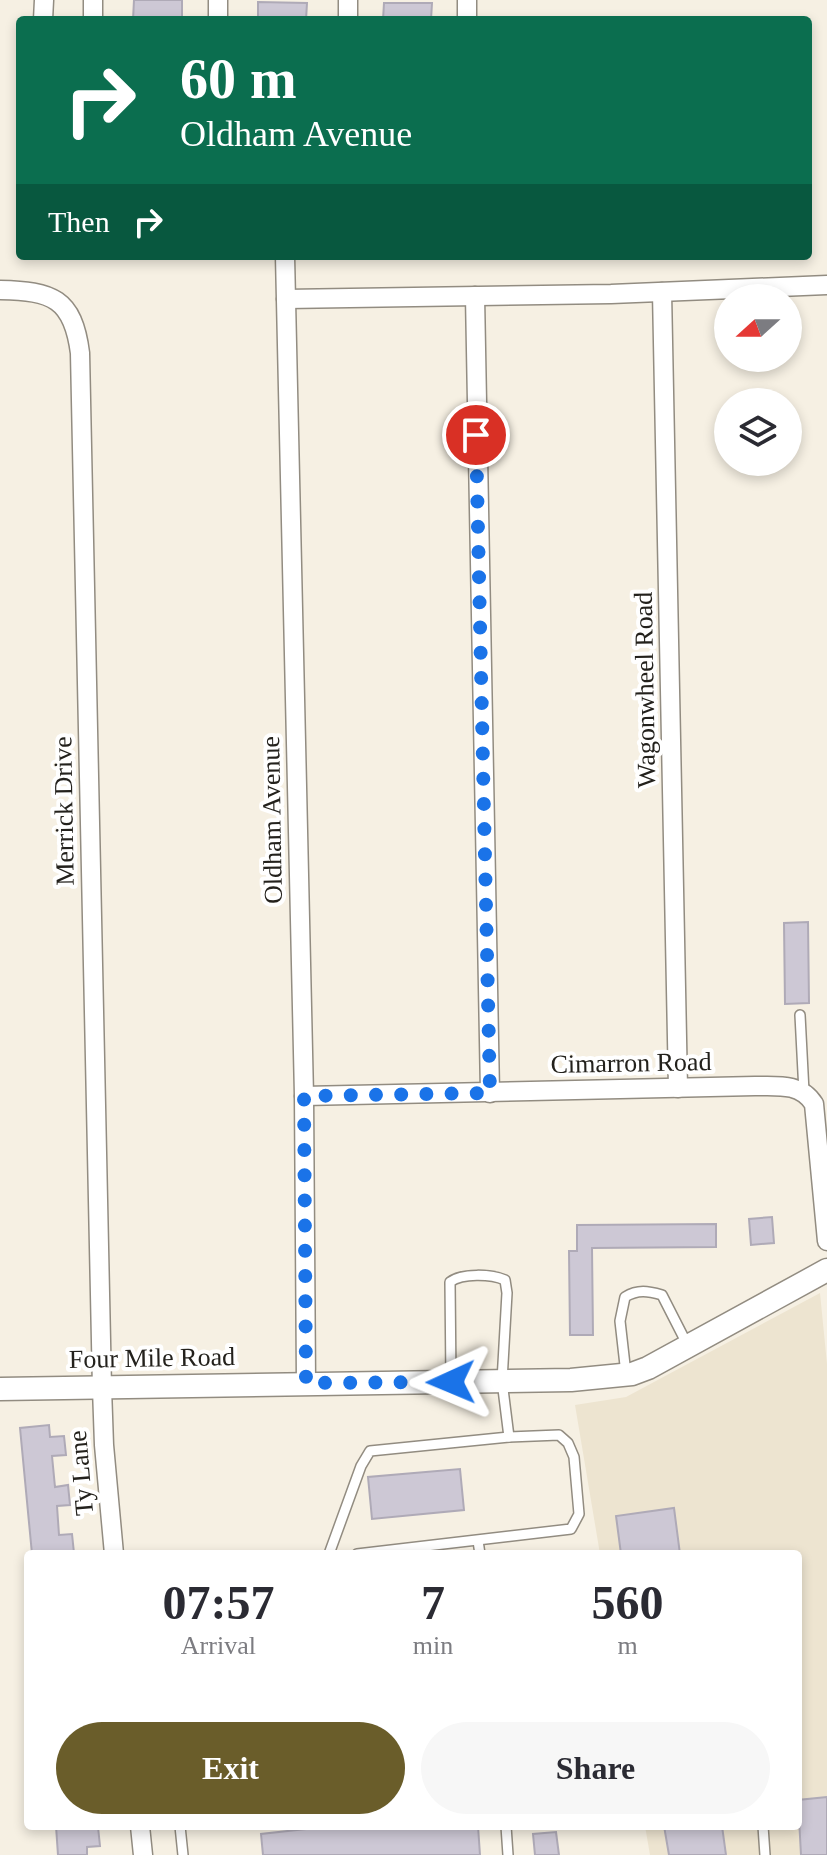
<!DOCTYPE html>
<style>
:root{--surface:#fff;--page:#f7f7f7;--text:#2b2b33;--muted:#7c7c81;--accent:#6a5d2a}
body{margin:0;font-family:Georgia,serif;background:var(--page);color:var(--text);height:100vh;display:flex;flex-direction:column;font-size:30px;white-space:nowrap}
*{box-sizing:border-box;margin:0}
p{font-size:26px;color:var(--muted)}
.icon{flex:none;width:44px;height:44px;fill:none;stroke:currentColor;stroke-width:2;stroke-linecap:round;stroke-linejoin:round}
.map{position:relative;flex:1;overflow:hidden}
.side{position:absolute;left:24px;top:1550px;width:778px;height:280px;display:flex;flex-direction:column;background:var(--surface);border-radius:8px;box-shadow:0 4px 12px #0003}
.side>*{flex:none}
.hud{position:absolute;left:16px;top:16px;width:796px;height:244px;border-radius:8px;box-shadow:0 4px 12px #0003;background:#0b6e4f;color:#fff;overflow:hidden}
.needle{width:52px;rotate:249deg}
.buttons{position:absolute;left:714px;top:284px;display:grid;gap:16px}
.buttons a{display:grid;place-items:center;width:88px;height:88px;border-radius:50%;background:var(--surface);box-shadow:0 4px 12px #0003;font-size:40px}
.pin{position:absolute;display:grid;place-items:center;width:68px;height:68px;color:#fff;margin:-34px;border:4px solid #fff;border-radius:50%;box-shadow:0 2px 8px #0007}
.me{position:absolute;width:88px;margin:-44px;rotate:269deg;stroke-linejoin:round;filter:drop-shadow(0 0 6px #0008)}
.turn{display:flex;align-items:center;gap:28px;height:168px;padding:0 32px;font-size:36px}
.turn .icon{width:104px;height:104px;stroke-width:2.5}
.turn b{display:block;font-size:56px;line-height:68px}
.then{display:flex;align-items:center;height:76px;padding:0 32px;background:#0003;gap:16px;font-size:30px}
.eta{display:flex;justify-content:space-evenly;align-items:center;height:136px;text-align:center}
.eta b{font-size:48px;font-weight:700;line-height:56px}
.button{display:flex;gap:16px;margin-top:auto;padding:16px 32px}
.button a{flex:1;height:92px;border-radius:48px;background:var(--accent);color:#fff;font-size:32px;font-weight:700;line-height:92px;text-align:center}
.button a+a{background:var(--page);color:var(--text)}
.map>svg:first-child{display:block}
</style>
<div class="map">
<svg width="827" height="1855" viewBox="0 0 827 1855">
<rect width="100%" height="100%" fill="#f6f0e3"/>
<!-- built -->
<path fill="#ede4d0" d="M820,1293L827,1364V1855H650L645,1826H798V1554H600L575,1405L626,1397Z"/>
<!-- building -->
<g fill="#cdc8d5" stroke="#afaab7" stroke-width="2">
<path d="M134,0H182V20H133Z"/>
<path d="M258,2L307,3L306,20H258Z"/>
<path d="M384,3H432L431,20H383Z"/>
<path d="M808,922L809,1003L785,1004L784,923Z"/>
<path d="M772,1217L774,1243L751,1245L749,1219Z"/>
<path d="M716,1224V1247L592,1248L593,1335H570L569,1251H577V1225Z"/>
<path d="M49,1425L50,1437L64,1436L66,1455L52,1456L55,1487L68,1485L70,1505L57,1506L59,1535L72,1534L74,1553L32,1554L20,1428Z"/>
<path d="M460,1469L464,1510L372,1519L368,1477Z"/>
<path d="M674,1508L680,1554H621L616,1516Z"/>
<path d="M827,1797V1855H801L798,1800Z"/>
<path d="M56,1826L98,1827L100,1846L87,1847V1855H58Z"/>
<path d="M333,1826H478L480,1855H263L261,1834Z"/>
<path d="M664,1826H722L726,1855H669Z"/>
<path d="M556,1832L559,1855H535L533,1834Z"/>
</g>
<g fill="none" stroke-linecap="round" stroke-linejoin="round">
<!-- service casing -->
<g stroke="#928c81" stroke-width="12">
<g id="service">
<path d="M800,1015L804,1092"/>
<path d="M626,1374L620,1321L625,1297C638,1289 648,1291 662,1295L687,1344"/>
<path d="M478,1541L480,1554"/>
<path d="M329,1554L361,1466L370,1451L509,1437"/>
<path d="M357,1554L571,1529L579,1514L574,1457L568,1443L559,1435L509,1437L502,1381L507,1293L505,1280C491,1274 462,1273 450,1282L451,1381"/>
<path d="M180,1826L183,1855"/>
<path d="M506,1826L508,1855"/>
<path d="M763,1826L765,1855"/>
</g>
</g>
<!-- minor casing -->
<g stroke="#928c81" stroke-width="21">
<g id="minor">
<path d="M348,0V20"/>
<path d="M43,20L44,0"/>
<path d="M93,20V0"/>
<path d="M218,20V0"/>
<path d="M467,20V0"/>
<path d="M285,256L304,1096L306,1383"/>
<path d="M0,290C52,291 73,298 80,353L102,1388L104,1445L114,1554"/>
<path d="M662,292L678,1088"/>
<path d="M475,296L490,1093"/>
<path d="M286,299L611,294L827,285"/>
<path d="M304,1096L755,1086C778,1086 801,1083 814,1104L827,1241"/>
<path d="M140,1826L143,1855"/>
</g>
</g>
<!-- tertiary casing -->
<g stroke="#928c81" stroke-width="25">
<path id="tertiary" d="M0,1389L571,1380L632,1374L648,1368L827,1270"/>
</g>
<!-- service -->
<use href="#service" stroke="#fff" stroke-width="9"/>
<!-- minor -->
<use href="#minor" stroke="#fff" stroke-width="18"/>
<!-- tertiary -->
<use href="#tertiary" stroke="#fff" stroke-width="22"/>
</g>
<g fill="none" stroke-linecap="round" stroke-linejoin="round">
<!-- route -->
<path stroke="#1a73e8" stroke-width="14" stroke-dasharray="0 25.2" d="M451,1382L306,1383L304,1096L490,1093L476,435"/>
</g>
<g text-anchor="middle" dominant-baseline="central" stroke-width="8" stroke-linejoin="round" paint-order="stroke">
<!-- street labels -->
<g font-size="26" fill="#23211c" stroke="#fff">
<text transform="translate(645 690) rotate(-91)">Wagonwheel Road</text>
<text transform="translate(64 811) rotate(-91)">Merrick Drive</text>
<text transform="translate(272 820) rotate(-91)">Oldham Avenue</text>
<text transform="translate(631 1063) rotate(-1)">Cimarron Road</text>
<text transform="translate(152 1358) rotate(-1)">Four Mile Road</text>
<text transform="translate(81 1473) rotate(-95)">Ty Lane</text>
</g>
</g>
</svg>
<div class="buttons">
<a><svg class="needle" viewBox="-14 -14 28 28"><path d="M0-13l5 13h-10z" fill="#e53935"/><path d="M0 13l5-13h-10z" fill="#7c7c81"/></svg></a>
<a><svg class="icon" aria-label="layers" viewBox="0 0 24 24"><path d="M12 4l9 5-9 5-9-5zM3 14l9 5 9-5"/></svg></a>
</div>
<div class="pin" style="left:476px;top:435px;background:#d93025"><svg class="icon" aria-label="arrive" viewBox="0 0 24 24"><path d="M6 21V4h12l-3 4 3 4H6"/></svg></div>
<svg class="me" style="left:451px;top:1382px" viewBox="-20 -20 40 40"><path d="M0-17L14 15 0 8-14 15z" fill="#1a73e8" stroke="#fff" stroke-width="4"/></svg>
<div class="hud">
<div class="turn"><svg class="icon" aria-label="right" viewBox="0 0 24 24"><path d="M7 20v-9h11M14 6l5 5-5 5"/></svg><div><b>60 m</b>Oldham Avenue</div></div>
<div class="then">Then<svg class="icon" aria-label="right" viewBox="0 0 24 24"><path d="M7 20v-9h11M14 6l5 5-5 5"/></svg></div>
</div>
<section class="side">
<div class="eta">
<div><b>07:57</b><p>Arrival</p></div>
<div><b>7</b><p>min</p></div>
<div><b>560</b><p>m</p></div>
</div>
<div class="button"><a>Exit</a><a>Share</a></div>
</section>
</div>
